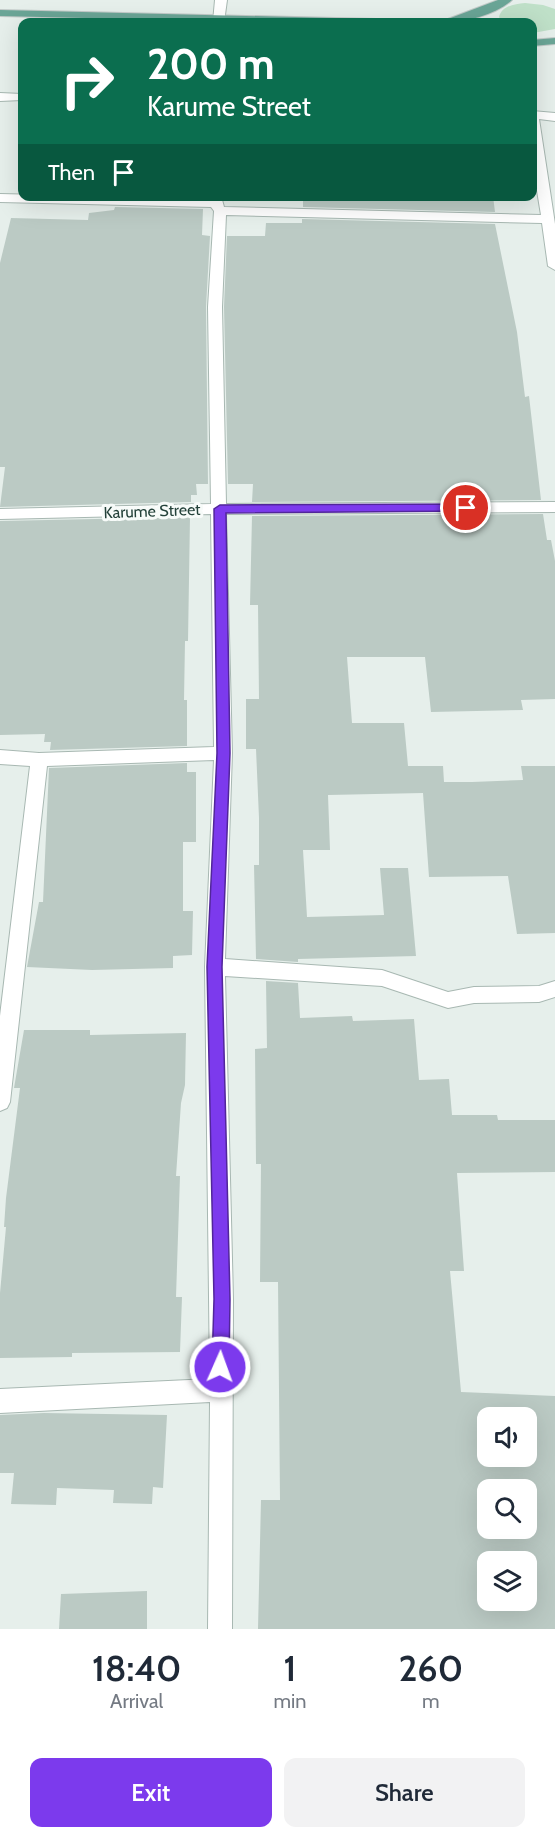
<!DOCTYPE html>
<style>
:root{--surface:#fff;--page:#f2f2f3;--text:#1f2937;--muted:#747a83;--accent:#7c3aed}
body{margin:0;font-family:Cabin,sans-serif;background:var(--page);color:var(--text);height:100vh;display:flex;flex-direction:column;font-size:22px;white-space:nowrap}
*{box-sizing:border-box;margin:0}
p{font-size:20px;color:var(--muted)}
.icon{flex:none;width:33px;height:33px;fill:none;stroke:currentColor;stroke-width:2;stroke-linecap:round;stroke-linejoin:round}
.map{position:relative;height:1629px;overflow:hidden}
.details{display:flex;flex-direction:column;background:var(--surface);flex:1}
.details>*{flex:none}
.top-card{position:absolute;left:18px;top:18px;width:519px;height:183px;border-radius:12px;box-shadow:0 6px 24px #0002;background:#0b6e4f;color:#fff;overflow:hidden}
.buttons{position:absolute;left:477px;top:1407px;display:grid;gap:12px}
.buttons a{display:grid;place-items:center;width:60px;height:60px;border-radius:12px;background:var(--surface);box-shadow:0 6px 24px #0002;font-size:30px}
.pin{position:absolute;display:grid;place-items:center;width:51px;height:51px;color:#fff;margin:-26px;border:3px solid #fff;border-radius:50%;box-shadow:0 2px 6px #0007}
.me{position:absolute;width:66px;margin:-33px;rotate:2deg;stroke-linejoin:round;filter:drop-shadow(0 0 4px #0008)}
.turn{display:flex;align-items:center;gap:21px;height:126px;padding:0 30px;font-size:27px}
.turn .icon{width:78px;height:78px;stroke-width:2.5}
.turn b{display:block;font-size:42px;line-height:51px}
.then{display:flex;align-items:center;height:57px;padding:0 30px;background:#0003;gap:12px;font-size:22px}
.eta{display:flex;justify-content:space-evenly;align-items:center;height:102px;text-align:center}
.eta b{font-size:36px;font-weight:600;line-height:42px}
.action{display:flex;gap:12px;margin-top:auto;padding:12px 30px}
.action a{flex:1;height:69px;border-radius:12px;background:var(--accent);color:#fff;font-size:24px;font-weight:600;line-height:69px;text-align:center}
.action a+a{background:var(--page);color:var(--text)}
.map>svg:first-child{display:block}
</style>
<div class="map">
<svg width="555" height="1629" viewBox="0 0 555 1629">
<rect width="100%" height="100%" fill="#e6efeb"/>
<!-- green -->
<path fill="#bfe0c8" d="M525,3L543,5L555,9V29L533,33L532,22H502L499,17C502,6 514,4 525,3Z"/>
<!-- building -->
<g fill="#bbcac4" fill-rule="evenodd">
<path d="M303,196H493L495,212L303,207Z"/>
<path d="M115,207L203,209L202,235L210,236L206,307L208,484H196L197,495H191V502L0,507L5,467H0V263L11,218L88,220L89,213L114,210Z"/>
<path d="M302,219L495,224L517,332L525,397L529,396L541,500L252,502L253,484H228L224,307L227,236H265L266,223H302Z"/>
<path d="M543,514L547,540H551L555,561V699L521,700L523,710L431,712L425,657H347L352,723H404L408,766H443L444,782H472L523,780L521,766H555V933L517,934L508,876L429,877L423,793L328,795L330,850H303L307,917L384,915L380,868H408L416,956L298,959V962L256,959L254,865H259V818L256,749H246V699H259L258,605H250L252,516Z"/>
<path d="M190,517L188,641H185L184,700H187V746L50,750L51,742H44L45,734L0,735V521Z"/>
<path d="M187,763V772H196V842H183V911H193L192,955L173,956V968L92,970L27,967L39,902H43L49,768Z"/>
<path d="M266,981L298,983L300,1018L352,1016L353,1021L414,1019L419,1080L449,1079L452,1115H497L498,1120H555V1172L457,1173L464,1271H450L461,1392L555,1396V1629H258L261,1500H280L278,1282H260L261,1164H256L255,1049L267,1048ZM488,1418H526V1456H488ZM488,1490H526V1528H488ZM488,1562H526V1600H488Z"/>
<path d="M24,1030H90V1035L186,1033L185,1085L181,1103L176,1176H180L176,1297H182L180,1352L72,1353V1357L0,1358V1293L6,1227H4L6,1198L20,1088H14Z"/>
<path d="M44,1413L167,1415L163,1488L153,1487L152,1504L113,1503L114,1490L57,1488L56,1505L11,1504L14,1473H0V1415Z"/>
<path d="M147,1591V1629H59L61,1594Z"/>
</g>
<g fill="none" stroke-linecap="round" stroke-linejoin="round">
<!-- minor casing -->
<g stroke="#a8b8b2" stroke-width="2">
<g id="minor">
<path d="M215,0H227L224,22H213Z"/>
<path d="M0,93L22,94V100L0,101Z"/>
<path d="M532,111L555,113V121L539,119L555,224V270L548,266L542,223L226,215L222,307L226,504L555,502V512L226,514L232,753L225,959L382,970L448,992L474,987L539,986L555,981V997L539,1002L474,1003L448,1008L382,986L225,976L233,1299L232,1629H208L210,1402L0,1413V1389L210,1379L205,967L214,760L47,766L10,1102L7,1108L0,1111V1016L30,766L0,764V750L39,753L214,747L211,514L0,519V509L211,504L208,307L214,211L211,207L0,202V194L209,199V196H221L224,207L541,215L532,160Z"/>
</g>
</g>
<!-- major casing -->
<g stroke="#c2cac8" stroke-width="2">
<g id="major">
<path d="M498,0H512C496,15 461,24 440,22Z"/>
<path d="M0,10L376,19L382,22H257L0,16Z"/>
<path d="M555,38V44L532,46V40Z"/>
</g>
</g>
<!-- minor -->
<use href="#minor" fill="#fff" fill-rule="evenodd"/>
<!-- major -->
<use href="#major" fill="#6aa596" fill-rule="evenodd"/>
</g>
<!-- route -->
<path fill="#7c3aed" stroke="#51269a" stroke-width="1.5" d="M466,504L470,505V511L226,513L230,753L222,967L230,1299L229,1367L226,1373L220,1376L214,1373L212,1367L214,1299L207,967L217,753L214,509L220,505Z"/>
<g text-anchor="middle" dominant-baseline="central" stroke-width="6" stroke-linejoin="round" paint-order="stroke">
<!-- street labels -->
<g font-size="16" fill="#24423a" stroke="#f7fbf9">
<text transform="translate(152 511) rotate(-2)">Karume Street</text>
</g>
</g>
</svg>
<div class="buttons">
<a><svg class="icon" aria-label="sound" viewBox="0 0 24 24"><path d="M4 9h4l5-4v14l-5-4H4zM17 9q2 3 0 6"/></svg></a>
<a><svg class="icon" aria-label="search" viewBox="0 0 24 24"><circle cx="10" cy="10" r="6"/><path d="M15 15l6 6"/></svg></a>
<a><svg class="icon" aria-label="layers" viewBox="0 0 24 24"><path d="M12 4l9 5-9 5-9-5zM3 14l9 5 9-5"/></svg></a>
</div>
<div class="pin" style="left:466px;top:508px;background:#d93025"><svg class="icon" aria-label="arrive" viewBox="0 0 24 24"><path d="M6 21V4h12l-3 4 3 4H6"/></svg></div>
<svg class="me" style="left:220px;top:1367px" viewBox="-20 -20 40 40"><circle r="17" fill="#7c3aed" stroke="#fff" stroke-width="3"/><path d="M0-11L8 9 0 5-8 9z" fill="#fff"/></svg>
<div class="top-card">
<div class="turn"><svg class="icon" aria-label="right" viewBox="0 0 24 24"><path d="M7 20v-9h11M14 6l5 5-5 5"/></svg><div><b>200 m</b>Karume Street</div></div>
<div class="then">Then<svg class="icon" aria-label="arrive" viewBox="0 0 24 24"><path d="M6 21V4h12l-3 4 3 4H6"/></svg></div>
</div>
</div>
<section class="details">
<div class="eta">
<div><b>18:40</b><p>Arrival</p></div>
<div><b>1</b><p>min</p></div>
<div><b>260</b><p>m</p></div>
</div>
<div class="action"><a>Exit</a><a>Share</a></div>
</section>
